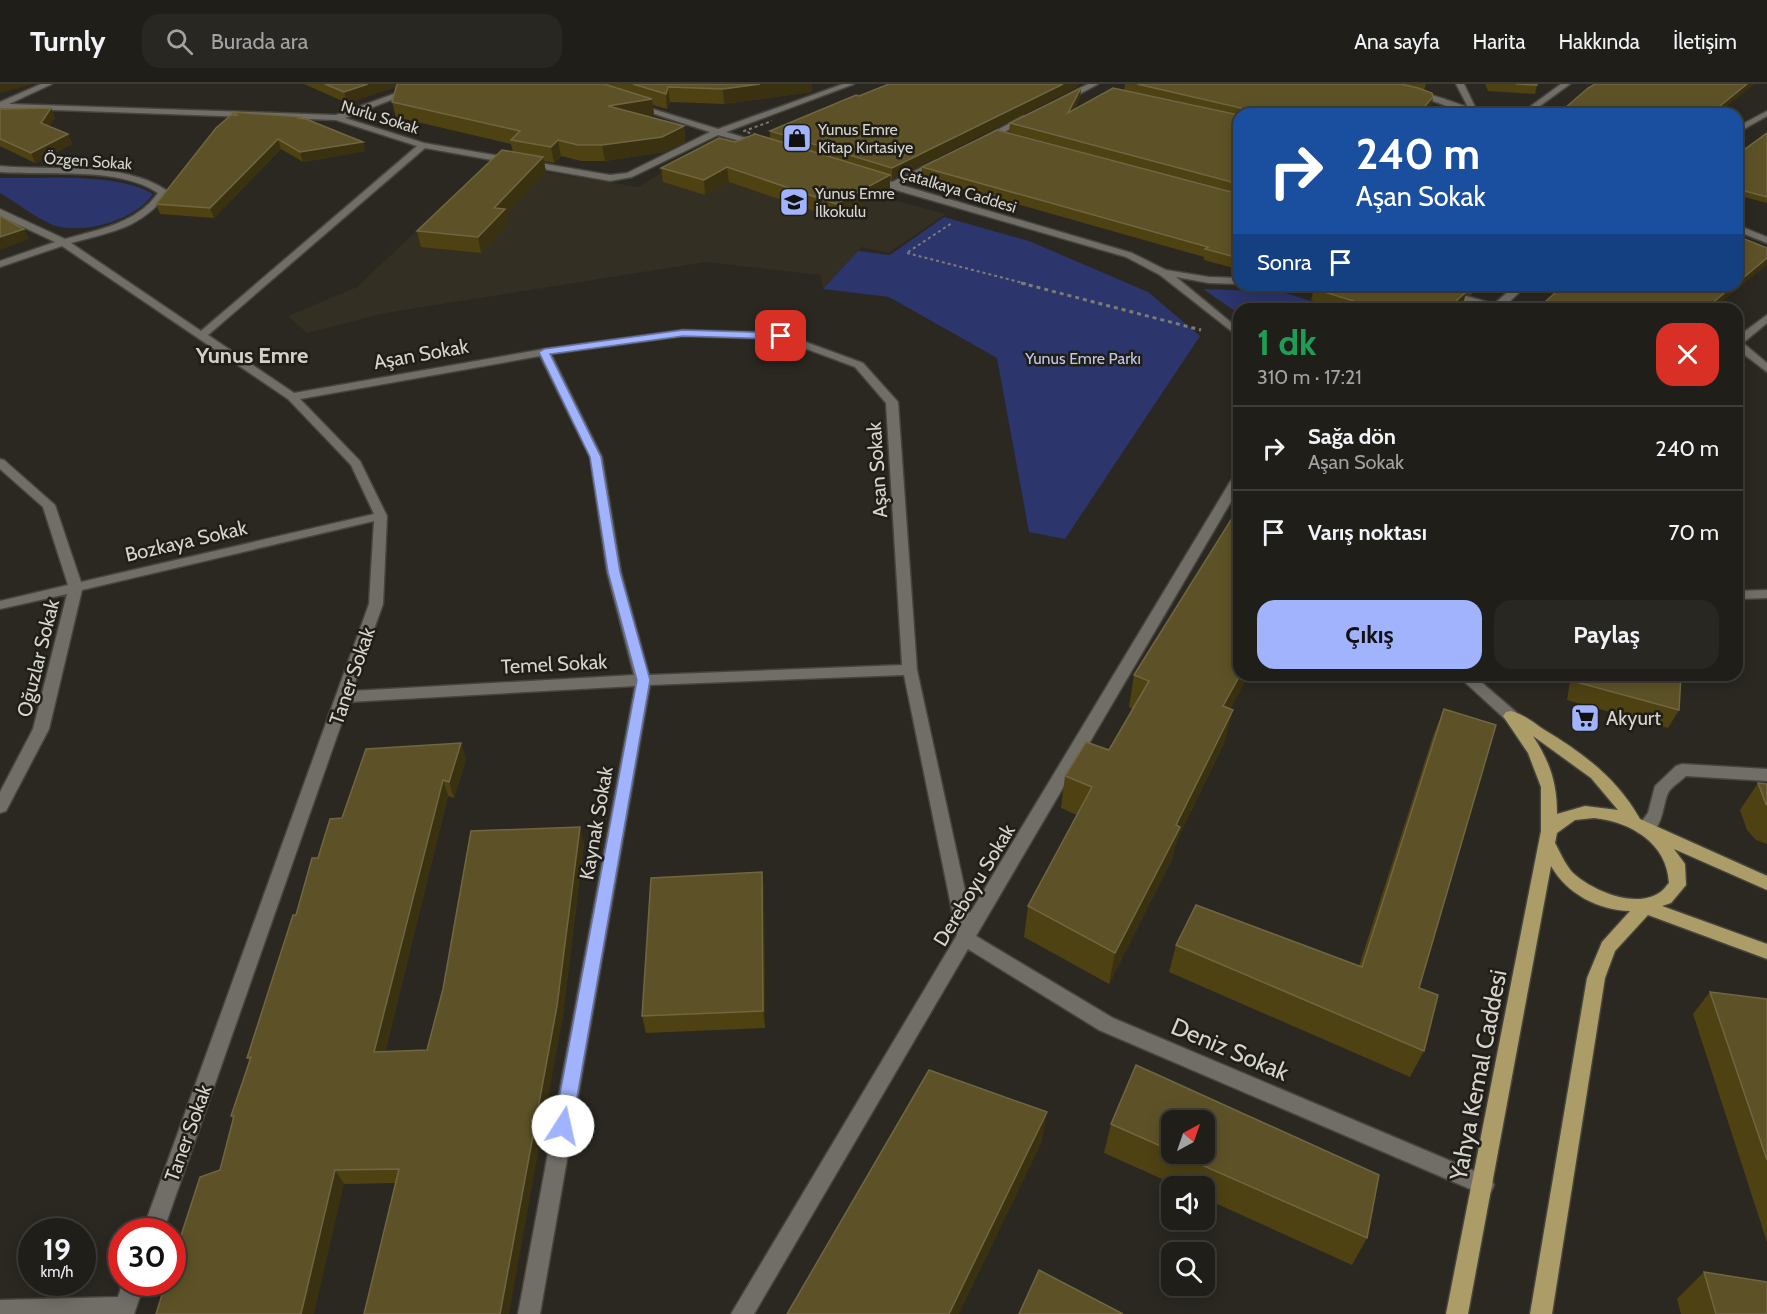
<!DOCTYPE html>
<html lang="tr">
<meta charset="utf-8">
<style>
:root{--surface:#201e19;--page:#282722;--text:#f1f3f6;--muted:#a2a2a2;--line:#3d3c38;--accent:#a1b3fd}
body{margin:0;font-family:Cabin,sans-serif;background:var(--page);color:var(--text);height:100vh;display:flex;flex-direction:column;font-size:22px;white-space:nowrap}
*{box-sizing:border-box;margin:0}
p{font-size:20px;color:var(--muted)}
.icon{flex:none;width:33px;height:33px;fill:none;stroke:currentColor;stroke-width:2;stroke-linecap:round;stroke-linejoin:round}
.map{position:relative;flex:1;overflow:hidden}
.drawer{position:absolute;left:1233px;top:219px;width:510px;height:378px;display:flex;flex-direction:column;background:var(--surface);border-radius:18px;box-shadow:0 3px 15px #0003,0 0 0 2px var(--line)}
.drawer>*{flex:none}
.guide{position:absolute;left:1233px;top:24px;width:510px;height:183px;border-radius:18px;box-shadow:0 3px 15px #0003,0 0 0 2px var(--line);background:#1a4fa0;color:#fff;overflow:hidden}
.needle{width:39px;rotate:40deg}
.controls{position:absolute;left:1161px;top:1026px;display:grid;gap:12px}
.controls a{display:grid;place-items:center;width:54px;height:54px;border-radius:12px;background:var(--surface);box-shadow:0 3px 15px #0003,0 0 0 2px var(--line);font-size:30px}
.speed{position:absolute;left:18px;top:1134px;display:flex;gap:12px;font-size:30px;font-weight:700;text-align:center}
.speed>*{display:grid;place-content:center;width:78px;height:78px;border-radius:50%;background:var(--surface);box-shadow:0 3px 15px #0003,0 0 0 2px var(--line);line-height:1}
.speed small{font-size:15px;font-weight:400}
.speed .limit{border:9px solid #d22;background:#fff;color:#111}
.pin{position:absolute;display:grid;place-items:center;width:51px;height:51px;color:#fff;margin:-26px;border-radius:12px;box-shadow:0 3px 9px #0006}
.me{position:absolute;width:66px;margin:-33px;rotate:10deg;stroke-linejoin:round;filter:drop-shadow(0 0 4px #0008)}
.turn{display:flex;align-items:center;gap:21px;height:126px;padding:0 24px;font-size:27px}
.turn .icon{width:78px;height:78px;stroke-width:2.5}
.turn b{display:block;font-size:42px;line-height:51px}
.then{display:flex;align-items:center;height:57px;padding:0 24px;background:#0003;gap:12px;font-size:22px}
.round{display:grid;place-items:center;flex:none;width:63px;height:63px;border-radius:18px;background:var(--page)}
.overview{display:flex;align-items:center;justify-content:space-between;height:102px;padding:0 24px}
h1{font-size:36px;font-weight:700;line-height:45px;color:#1e9e55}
.cta{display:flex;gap:12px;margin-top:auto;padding:12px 24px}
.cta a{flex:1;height:69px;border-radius:18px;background:var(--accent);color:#111;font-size:24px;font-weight:700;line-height:69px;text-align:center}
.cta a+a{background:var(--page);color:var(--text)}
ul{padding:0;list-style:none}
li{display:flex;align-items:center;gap:18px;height:84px;padding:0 24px;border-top:2px solid var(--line)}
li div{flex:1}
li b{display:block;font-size:22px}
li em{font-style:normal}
header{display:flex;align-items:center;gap:36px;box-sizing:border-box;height:84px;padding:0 30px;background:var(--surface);border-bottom:2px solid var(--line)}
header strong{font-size:28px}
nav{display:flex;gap:33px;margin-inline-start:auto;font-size:21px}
.search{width:420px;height:54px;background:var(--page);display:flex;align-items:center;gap:15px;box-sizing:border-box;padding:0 21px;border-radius:18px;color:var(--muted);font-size:22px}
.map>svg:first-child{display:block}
</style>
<header>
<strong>Turnly</strong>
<div class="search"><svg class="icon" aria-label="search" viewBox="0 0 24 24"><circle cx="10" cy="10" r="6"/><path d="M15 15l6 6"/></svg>Burada ara</div>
<nav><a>Ana sayfa</a><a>Harita</a><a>Hakkında</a><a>İletişim</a></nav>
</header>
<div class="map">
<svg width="1767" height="1230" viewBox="0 0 1767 1230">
<rect width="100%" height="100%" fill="#2a2821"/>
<!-- built -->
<path fill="#332f22" d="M711,59L886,114L946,130L888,169L862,163L823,205L820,191L706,178L385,229L307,249L288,232L357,203L488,79L638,103Z"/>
<!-- green -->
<g fill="#2c356c">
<path d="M0,94C43,95 117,88 153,110C135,136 87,150 56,142C40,137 16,118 0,109Z"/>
<path d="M944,133L1029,157L1148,208L1200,252L1065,455L1029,448L997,274L889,213L823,205L858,167L890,171Z"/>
<path d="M1203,205L1282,208L1337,225H1239V230Z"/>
</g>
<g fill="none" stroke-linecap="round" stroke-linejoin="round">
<!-- minor casing -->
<g stroke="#45443d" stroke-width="3">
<g id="minor">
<path d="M41,0H52L9,20L336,31L421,0H432L345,34L424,59L610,91L627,89L710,48L633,23V19L718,45L843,0H854L726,48L762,59V63L718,51L632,93L610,97L425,64L208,251L294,309L544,265L683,246L781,249L863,279L898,318L917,586L970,829L1233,393L1239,389V404L976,852L1113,934L1491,1094L1494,1101L1491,1108L1484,1111L1099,946L968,865L754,1230H731L957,851L904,591L650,601L540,1230H518L635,602L349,618L163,1148H142L369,520L374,437L82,506L49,645L6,727L0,729V708L33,645L67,510L0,525V517L68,501L43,423L0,385V375L4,376L55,421L81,498L374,430L351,381L288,315L62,162L0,183V177L55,158L0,132V125L65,155C99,145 136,140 158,109C119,82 47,92 0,88V82C51,87 123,77 166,106L168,108C143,144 111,148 71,159L201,247L417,62L336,36L0,24V18ZM683,252L780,255L855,283L886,319L902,581L649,591L621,488L602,373L551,270ZM540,272L590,373L607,488L634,591L352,607L383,520L387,432L360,377L300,315Z"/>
<path d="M1088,0H1098L1067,17L1060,15Z"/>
<path d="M1369,0C1404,0 1435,12 1468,23L1456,0H1464L1477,27L1483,30H1469L1416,11Z"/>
<path d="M1561,0H1570L1529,30H1520Z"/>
<path d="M1767,27V32L1737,49V43Z"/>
<path d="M1023,32L1030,34L986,58L979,56Z"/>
<path d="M935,77L942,79L901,101L1132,169L1166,186L1209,193L1239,194V200L1209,199L1176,193L1239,245V253L1160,191L1126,173L889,104L867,95L871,92L892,98Z"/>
<path d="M1737,141L1767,153V159L1737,147Z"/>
<path d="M1412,201H1428L1494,220L1516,201H1527L1504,223L1505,225H1489Z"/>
<path d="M1767,231V239L1743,259L1767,279V288L1737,265V253Z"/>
<path d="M1767,506V514L1737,515V507Z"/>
<path d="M1457,591H1473L1516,628L1519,632L1516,636H1506Z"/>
<path d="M1682,680L1767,685V697L1686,692C1681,697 1671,703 1668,709C1662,721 1663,757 1638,749L1636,745L1648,729L1655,702L1676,682Z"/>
<path d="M123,1198H145L134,1230H0V1216L118,1213Z"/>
</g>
</g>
<!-- major casing -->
<g stroke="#45443d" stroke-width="3">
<path id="major" d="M1511,627C1523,630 1533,638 1543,645C1583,669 1617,694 1640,735L1767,792V806L1674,765L1685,780L1686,801L1671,819L1662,822L1767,860V875L1648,831L1615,867L1605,894L1552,1230H1530L1587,894L1602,858L1630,827C1598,826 1567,810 1551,782L1468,1230H1446L1541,747V703L1528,669L1503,632L1506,628ZM1533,652L1591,694L1618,726L1585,722L1557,730C1557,699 1550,678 1533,652ZM1594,734C1631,738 1667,759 1669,799C1666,802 1663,807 1659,809C1634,825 1591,806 1572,788C1565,780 1560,768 1555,759L1557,749L1575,736Z"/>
</g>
<!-- path-far1 -->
<g stroke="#7c7b75" stroke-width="2" stroke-dasharray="3 3" stroke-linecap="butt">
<path d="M908,168L952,139"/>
<path d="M907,169L1027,200"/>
</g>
<!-- path -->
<path stroke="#7c7b75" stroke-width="3" stroke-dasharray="4 4" stroke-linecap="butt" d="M1021,199L1201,246"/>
<!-- minor -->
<use href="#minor" fill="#706e66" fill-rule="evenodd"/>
<!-- major -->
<use href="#major" fill="#ac9c67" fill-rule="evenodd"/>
<!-- path-bridge -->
<path stroke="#7c7b75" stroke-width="2" stroke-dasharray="3 3" stroke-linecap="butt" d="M756,51L744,47L772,37"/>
</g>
<!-- wall -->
<g fill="#4e4213" fill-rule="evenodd">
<path d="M304,0H394L395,3L347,19Z"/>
<path d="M397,0H811L812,8L724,20L670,18L667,25L653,21L654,31L646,32L684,42L685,58L664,68L605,77H581L561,72L554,79L544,77L546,88L506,130L508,140L481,169L421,163L417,147L513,68L511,60L396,33L392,18Z"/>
<path d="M1125,0H1426L1424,6L1433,13L1431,22L1423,30H1239V183L1237,185L1204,176V173L921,93L922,83L1133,82L1009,48L1010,39L1081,4L1080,13L1074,26L1124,6Z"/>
<path d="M1485,0H1537V1L1535,10L1488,7Z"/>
<path d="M1077,3L892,96L890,95V106L837,135L729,98L705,111L663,98L661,84L735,58L770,54V47L859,12Z"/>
<path d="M51,24L55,34L49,42L68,50L72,60L35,79L0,62V25Z"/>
<path d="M232,28L301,34L363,58L365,67L303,78L281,65L214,134L160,130L156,120L233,31Z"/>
<path d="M1767,49V119L1737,111V71Z"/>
<path d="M1318,201H1483L1471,211L1466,210L1463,219L1485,225H1341L1311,216L1314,205Z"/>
<path d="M1134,591L1231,625L1225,657L1177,756L1172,775L1109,900L1024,853L1028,822L1077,731L1061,724L1065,692L1109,666L1133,625L1129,623Z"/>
<path d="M1571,591H1681L1679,626L1668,644L1567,616Z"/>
<path d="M1444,625L1419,904L1424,967L1410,993L1169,888L1176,861L1359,882L1433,652Z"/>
<path d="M461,659L466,675L454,714L448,712L385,968L427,966L584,759L562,938L395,1099L344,1100L220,1086L233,1035L231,1032L250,977L247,974L296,831L318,774L342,734Z"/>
<path d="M1758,699L1767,700V760L1756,756L1747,746L1740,726Z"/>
<path d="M762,788L764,806L765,944L646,949L642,932Z"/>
<path d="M1710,908L1767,915V1158L1693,930Z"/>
<path d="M1136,981L1379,1091L1367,1154L1352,1181L1204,1114V1102H1178L1104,1069L1111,1040ZM1172,1036H1204V1070H1172Z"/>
<path d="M1704,1188L1767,1230H1681L1677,1215Z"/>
</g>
<!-- shaded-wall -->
<g fill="#3a3110">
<path d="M0,0H34L0,9Z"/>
<path d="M368,0H394L395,3L347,19L344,8Z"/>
<path d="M760,0H811L812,8L724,20L723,5Z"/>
<path d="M1063,0H1079L1077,3L892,96V84Z"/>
<path d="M1747,0H1755L1717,30H1710Z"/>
<path d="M668,3L670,18L667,25L666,10Z"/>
<path d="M1081,4L1080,13L1067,39L1068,29Z"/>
<path d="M1433,13L1431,22L1423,30H1418Z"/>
<path d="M652,15L654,31L611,37L608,22Z"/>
<path d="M51,24L55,34L45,48L41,39Z"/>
<path d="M684,42L685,58L664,68L605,77L602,61Z"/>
<path d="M68,50L72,60L35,79L31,69Z"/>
<path d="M278,55L281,65L214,134L210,124Z"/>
<path d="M558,56L561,72L554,79L551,63Z"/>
<path d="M363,58L365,67L303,78L300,68Z"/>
<path d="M543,73L546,88L506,130L508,140L481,169L478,153L494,124Z"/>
<path d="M727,83L729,98L705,111L704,96Z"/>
<path d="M890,91V106L837,135L836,120Z"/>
<path d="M24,145L29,155L0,166V153Z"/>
<path d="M1767,174V181L1713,225H1705L1734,201H1737V199Z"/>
<path d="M1475,201H1483L1471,211Z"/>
<path d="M1466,208L1463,219L1456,217Z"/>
<path d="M1240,591H1249L1215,654L1223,622Z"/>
<path d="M1233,626L1225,657L1177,756L1172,775L1109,900L1115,869L1176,741Z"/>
<path d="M461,659L466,675L454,714L449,698Z"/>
<path d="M443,696L448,712L381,983L374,968Z"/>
<path d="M580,743L584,759L562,938L509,1230H500Z"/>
<path d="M762,788L764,806L765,944L763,927Z"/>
<path d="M1047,1028L1042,1058L959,1230H949Z"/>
<path d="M335,1086L344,1100L314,1230H301Z"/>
</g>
<!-- building -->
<g fill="#5d5227" stroke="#706642" stroke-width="1.5">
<path d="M325,0H368L344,8Z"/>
<path d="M397,0H604L652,15L608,22L684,42L662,53L602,61H578L558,56L551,63L511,56L520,47L392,18Z"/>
<path d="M633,0H760L723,5L668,3L666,10Z"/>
<path d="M889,0H1063L892,84L770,47L856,11L859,12Z"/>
<path d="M1137,0H1401L1418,4L1432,9L1433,13L1418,30H1242L1241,24Z"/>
<path d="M1516,0H1537V1Z"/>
<path d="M1595,0H1747L1710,30H1558L1588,4Z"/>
<path d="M1081,4L1068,29L1113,4L1239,31V100L1010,39Z"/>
<path d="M51,24L41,39L68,50L31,69L0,55V25Z"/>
<path d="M232,28L301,33L299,34L306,35L363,58L300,68L278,55L210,124L156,120L216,44L231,31H237Z"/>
<path d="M997,46L1239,110V174L1205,165L1208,163L922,83Z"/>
<path d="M1767,49V113L1737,105V71Z"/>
<path d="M755,50L890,91L836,120L727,83L704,96L661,84L719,54L735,58Z"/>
<path d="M502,66L543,73L494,124L505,125L478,153L417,147Z"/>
<path d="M0,132L24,145L0,153Z"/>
<path d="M1737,152L1767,164V174L1737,199Z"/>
<path d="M1318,201H1444L1466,208L1456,217L1485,225H1380L1314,205Z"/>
<path d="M1564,201H1734L1705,225H1537Z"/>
<path d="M1239,423V591H1240L1223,622L1233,626L1176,741L1180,743L1115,869L1028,822L1092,703L1065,692L1086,658L1109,666L1149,597L1134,591Z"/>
<path d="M1577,591H1681L1679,626L1576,598Z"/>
<path d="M1444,625L1496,641L1419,904L1438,911L1424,967L1176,861L1196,821L1362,883Z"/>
<path d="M461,659L449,698L443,696L374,968L427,966L443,905L471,747L580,743L557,922L500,1230H364L399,1085L335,1086L301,1230H156L166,1198H172V1179L200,1093L220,1086L234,1032H231L251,973L247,974L293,831H296L312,774H318L330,735L342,734L366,665Z"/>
<path d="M1758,699L1767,700V721L1766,720Z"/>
<path d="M762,788L763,927L642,932L651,794Z"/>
<path d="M1710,908L1767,915V1076Z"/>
<path d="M1136,981L1379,1091L1367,1154L1177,1070H1204V1036H1172V1067L1111,1040Z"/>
<path d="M929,986L1047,1028L949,1230H787Z"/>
<path d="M1039,1186L1123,1230H1019Z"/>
<path d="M1704,1188L1767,1198V1230H1716Z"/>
</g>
<!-- route -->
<path fill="#a1b3fd" stroke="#6974a4" stroke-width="1.5" d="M683,246L781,249L786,252L781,255L683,252L550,270L601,373L620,488L650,596L572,1042L569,1048L563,1050L557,1048L554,1042L637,596L608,488L590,373L539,268L544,265Z"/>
<!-- icons -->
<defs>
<g id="shop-square" transform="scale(1.5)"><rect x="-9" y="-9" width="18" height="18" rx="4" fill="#a1b3fd" stroke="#201e17"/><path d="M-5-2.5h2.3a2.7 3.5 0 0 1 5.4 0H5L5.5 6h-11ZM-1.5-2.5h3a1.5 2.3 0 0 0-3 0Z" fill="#111"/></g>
<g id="school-square" transform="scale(1.5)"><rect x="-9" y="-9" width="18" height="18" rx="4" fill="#a1b3fd" stroke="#201e17"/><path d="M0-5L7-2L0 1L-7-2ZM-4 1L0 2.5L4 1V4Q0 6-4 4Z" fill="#111"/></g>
<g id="supermarket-square" transform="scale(1.5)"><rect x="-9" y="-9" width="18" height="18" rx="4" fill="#a1b3fd" stroke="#201e17"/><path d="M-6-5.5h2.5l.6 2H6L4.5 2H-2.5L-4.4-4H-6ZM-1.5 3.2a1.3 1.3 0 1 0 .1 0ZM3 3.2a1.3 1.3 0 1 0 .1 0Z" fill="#111"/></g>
</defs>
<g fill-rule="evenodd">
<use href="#shop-square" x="797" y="54"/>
<use href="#school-square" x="794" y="118"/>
<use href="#supermarket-square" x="1585" y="634"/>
</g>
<g text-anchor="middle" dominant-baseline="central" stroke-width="5" stroke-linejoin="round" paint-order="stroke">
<!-- far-street labels -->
<g font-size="16" fill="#d5d4cf" stroke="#201e17">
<text transform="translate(380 33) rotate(17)">Nurlu Sokak</text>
<text transform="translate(88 77) rotate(4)">Özgen Sokak</text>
<text transform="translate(958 106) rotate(17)">Çatalkaya Caddesi</text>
</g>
<!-- far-poi labels -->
<g font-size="16" fill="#d5d4cf" stroke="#201e17" text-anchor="start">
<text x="818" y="45">Yunus Emre<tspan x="818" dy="18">Kitap Kırtasiye</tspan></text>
<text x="815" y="109">Yunus Emre<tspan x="815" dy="18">İlkokulu</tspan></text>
</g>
<!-- far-park labels -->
<g font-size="16" fill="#bdc8ef" stroke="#201e17">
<text x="1083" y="274">Yunus Emre Parkı</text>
</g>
<!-- street labels -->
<g font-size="20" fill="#d5d4cf" stroke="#201e17">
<text transform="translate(421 270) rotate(-10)">Aşan Sokak</text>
<text transform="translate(877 386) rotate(-94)">Aşan Sokak</text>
<text transform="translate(186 457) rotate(-13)">Bozkaya Sokak</text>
<text transform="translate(38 574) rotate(-76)">Oğuzlar Sokak</text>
<text transform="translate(554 580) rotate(-3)">Temel Sokak</text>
<text transform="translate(352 592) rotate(-71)">Taner Sokak</text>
<text transform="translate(596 739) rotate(-80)">Kaynak Sokak</text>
<text transform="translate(974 801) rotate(-59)">Dereboyu Sokak</text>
<text transform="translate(188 1049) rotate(-70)">Taner Sokak</text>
</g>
<!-- poi labels -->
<g font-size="20" fill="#d5d4cf" stroke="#201e17" text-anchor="start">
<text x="1606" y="634">Akyurt</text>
</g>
<!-- far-district labels -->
<g font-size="22" font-weight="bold" fill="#d2cfc6" stroke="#201e17">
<text x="252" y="271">Yunus Emre</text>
</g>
<!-- near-street labels -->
<g font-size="24" fill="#d5d4cf" stroke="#201e17">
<text transform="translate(1230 965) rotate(23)">Deniz Sokak</text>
<text transform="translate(1478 991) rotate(-79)">Yahya Kemal Caddesi</text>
</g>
</g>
</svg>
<div class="controls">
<a><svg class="needle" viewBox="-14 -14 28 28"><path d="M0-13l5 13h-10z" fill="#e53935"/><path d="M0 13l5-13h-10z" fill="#a2a2a2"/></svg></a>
<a><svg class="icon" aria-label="sound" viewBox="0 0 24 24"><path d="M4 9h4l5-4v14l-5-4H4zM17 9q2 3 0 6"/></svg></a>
<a><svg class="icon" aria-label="search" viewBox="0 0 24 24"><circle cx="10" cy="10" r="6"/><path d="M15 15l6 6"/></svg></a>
</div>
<div class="speed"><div>19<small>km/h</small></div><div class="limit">30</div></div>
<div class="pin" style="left:781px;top:252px;background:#d93025"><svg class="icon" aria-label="arrive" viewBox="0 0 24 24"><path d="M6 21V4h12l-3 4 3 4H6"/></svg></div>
<svg class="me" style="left:563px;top:1042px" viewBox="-20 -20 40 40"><circle r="19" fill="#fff"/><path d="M0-13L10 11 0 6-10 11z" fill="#a1b3fd"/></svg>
<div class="guide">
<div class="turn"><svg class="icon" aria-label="right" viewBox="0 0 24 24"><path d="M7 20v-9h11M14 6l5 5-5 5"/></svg><div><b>240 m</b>Aşan Sokak</div></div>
<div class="then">Sonra<svg class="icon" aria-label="arrive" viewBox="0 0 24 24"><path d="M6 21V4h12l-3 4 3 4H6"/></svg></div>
</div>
<section class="drawer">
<div class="overview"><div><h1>1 dk</h1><p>310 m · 17:21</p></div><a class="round" style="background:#d93025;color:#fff"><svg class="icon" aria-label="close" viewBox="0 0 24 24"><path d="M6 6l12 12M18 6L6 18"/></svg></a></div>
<ul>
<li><svg class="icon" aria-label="right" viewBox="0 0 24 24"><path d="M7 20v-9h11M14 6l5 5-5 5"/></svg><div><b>Sağa dön</b><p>Aşan Sokak</p></div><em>240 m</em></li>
<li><svg class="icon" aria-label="arrive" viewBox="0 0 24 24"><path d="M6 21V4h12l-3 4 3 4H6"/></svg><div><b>Varış noktası</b></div><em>70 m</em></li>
</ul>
<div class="cta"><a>Çıkış</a><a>Paylaş</a></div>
</section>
</div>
